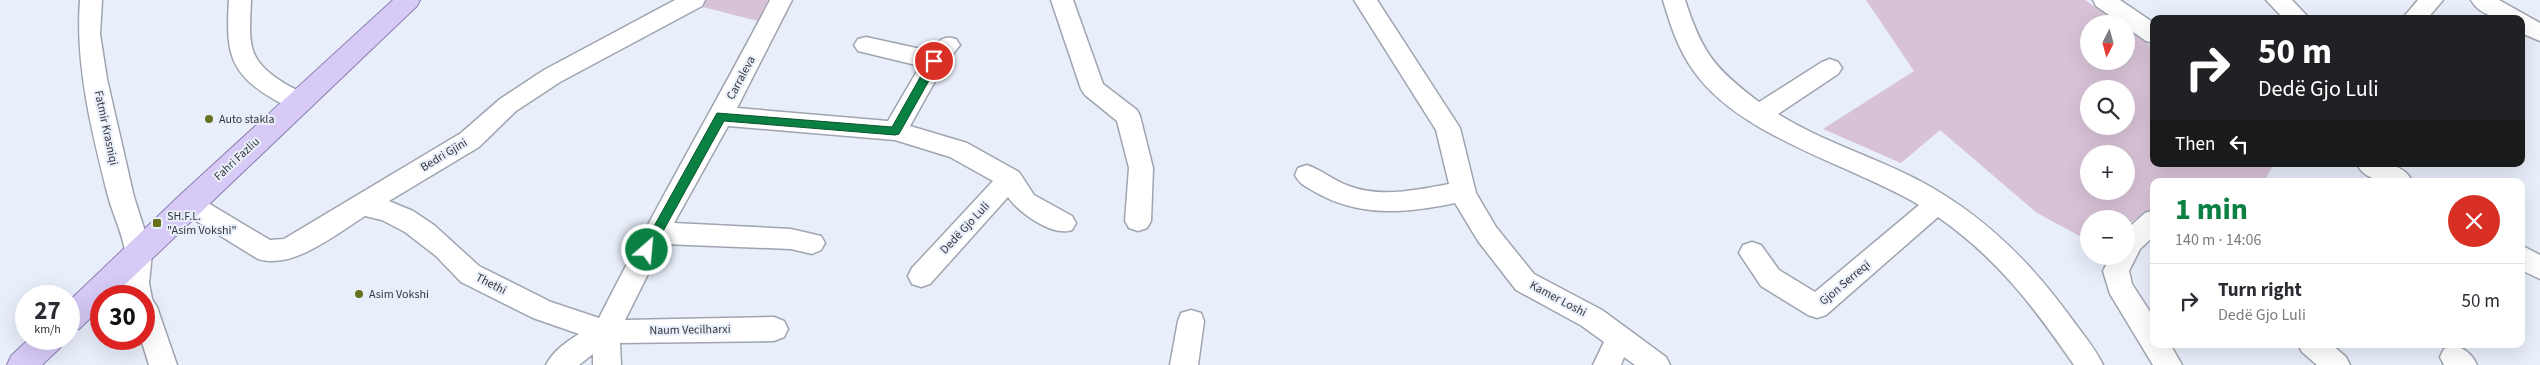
<!DOCTYPE html>
<meta charset="utf-8">
<style>
:root{--surface:#fff;--page:#f7f7f7;--text:#2b2b33;--muted:#7c7c81;--line:#e1e1e2;--accent:#0b8043}
body{margin:0;font-family:"Source Sans 3",sans-serif;background:var(--page);color:var(--text);height:100vh;display:flex;flex-direction:column;font-size:19px;white-space:nowrap}
*{box-sizing:border-box;margin:0}
p{font-size:16px;color:var(--muted)}
.icon{flex:none;width:28px;height:28px;fill:none;stroke:currentColor;stroke-width:2;stroke-linecap:round;stroke-linejoin:round}
.map{position:relative;flex:1;overflow:hidden}
.side{position:absolute;left:2150px;top:178px;width:375px;height:170px;display:flex;flex-direction:column;background:var(--surface);border-radius:10px;box-shadow:0 5px 20px #0002}
.side>*{flex:none}
.guide{position:absolute;left:2150px;top:15px;width:375px;height:152px;border-radius:10px;box-shadow:0 5px 20px #0002;background:#202124;color:#fff;overflow:hidden}
.needle{width:32px;rotate:186deg}
.tools{position:absolute;left:2080px;top:15px;display:grid;gap:10px}
.tools a{display:grid;place-items:center;width:55px;height:55px;border-radius:50%;background:var(--surface);box-shadow:0 5px 20px #0002;font-size:25px}
.speed{position:absolute;left:15px;top:285px;display:flex;gap:10px;font-size:25px;font-weight:700;text-align:center}
.speed>*{display:grid;place-content:center;width:65px;height:65px;border-radius:50%;background:var(--surface);box-shadow:0 5px 20px #0002;line-height:1}
.speed small{font-size:12px;font-weight:400}
.speed .limit{border:8px solid #d22;background:#fff;color:#111}
.pin{position:absolute;display:grid;place-items:center;width:42px;height:42px;color:#fff;margin:-21px;border:2px solid #fff;border-radius:50%;box-shadow:0 1px 5px #0007}
.me{position:absolute;width:55px;margin:-28px;rotate:27deg;stroke-linejoin:round;filter:drop-shadow(0 0 4px #0008)}
.turn{display:flex;align-items:center;gap:18px;height:105px;padding:0 25px;font-size:22px}
.turn .icon{width:65px;height:65px;stroke-width:2.5}
.turn b{display:block;font-size:35px;line-height:42px}
.then{display:flex;align-items:center;height:48px;padding:0 25px;background:#0003;gap:10px;font-size:19px}
.round{display:grid;place-items:center;flex:none;width:52px;height:52px;border-radius:26px;background:var(--page)}
.summary{display:flex;align-items:center;justify-content:space-between;height:85px;padding:0 25px}
h1{font-size:30px;font-weight:700;line-height:38px;color:var(--accent)}
ul{padding:0;list-style:none}
li{display:flex;align-items:center;gap:15px;height:75px;padding:0 25px;border-top:1px solid var(--line)}
li div{flex:1}
li b{display:block;font-size:19px}
li em{font-style:normal}
.map>svg:first-child{display:block}
</style>
<div class="map">
<svg width="2540" height="365" viewBox="0 0 2540 365">
<rect width="100%" height="100%" fill="#e8eefa"/>
<!-- green -->
<g fill="#d8c2d7" fill-rule="evenodd">
<path d="M703,0H768L758,21L695,5Z"/>
<path d="M1866,0H2085L2119,24H2089V61H2126V29L2154,48V164H2274L2264,181H2154V212L2141,215L2126,226V219H2089V241L2037,213L1940,130L1901,163L1823,129L1914,71ZM2089,89H2126V126H2089ZM2089,154H2126V191H2089Z"/>
</g>
<g fill="none" stroke-linecap="round" stroke-linejoin="round">
<!-- minor casing -->
<g stroke="#9fa4b0" stroke-width="3">
<g id="minor">
<path d="M80,0H102L100,34L107,79L134,197L152,253L149,283L152,299L157,307L177,365H149L141,339H144V296H127C121,278 129,266 125,251C122,232 113,215 108,196C92,133 75,65 80,0Z"/>
<path d="M229,0H251C249,46 246,61 289,86C297,90 305,93 310,102L306,108C294,112 286,106 275,100C228,73 226,51 229,0Z"/>
<path d="M675,0H705L702,6L560,82L516,111L479,147L389,201L413,211L434,225L479,266L551,302L599,318C653,211 714,107 770,0H792L737,108L888,121L920,66L858,51L854,45L858,39L866,37L930,51C938,41 943,35 956,39L960,45L943,67L910,126L967,143L1019,172L1034,195L1072,216L1076,223L1072,230C1053,237 1019,213 1008,197L930,284L921,287L912,284L908,276L912,268L993,181L950,157L895,140L728,126L674,223L791,229L821,236L825,243L821,250L812,254L791,249L663,244L625,320L774,317L784,321L788,329L784,337L774,341L620,343L621,365H593V354L579,365H546C553,351 566,342 579,334L533,318L461,282L436,256L405,232L382,220L365,216C336,234 293,270 258,259L180,211L176,204L180,197L189,194L198,197L270,240L284,239L461,133L500,99L544,70Z"/>
<path d="M1051,0H1073L1103,84L1137,110L1140,116L1153,168L1151,221L1147,228L1138,231L1129,228L1125,221L1129,168L1117,121L1085,95L1081,89Z"/>
<path d="M1354,0H1377L1460,128L1476,193L1496,227L1534,274L1602,310L1666,357L1670,365H1635L1624,357L1621,365H1593L1604,342L1582,326L1516,290L1478,241L1455,203C1407,213 1360,218 1315,192C1307,187 1299,184 1295,175L1298,168L1307,165C1322,170 1334,181 1349,186C1380,198 1417,190 1449,184L1436,130Z"/>
<path d="M1663,0H1685C1702,53 1715,69 1759,102L1822,62L1830,59L1838,62L1842,68L1838,74L1778,114C1823,142 1875,157 1922,182C1983,215 2030,261 2071,318C2082,333 2095,348 2103,365H2074C2034,307 1997,258 1938,217L1826,315L1817,318L1808,315L1761,286L1739,253L1743,245L1752,242L1761,245L1779,270L1815,292L1919,205C1850,164 1739,137 1693,70C1678,49 1670,24 1663,0Z"/>
<path d="M2093,0H2120L2154,23V43L2146,41L2126,27V24H2122L2096,6Z"/>
<path d="M2266,0H2292L2310,19H2284Z"/>
<path d="M2418,0H2443L2427,19H2402Z"/>
<path d="M2471,0H2499L2540,23V41L2521,33V19C2503,19 2481,18 2471,0Z"/>
<path d="M2357,164C2377,164 2402,160 2412,181C2393,182 2366,184 2357,164Z"/>
<path d="M2154,210V236L2140,249L2129,271L2132,284L2154,318V344H2170L2182,365H2153L2110,294L2103,271L2111,256H2126V230L2145,213Z"/>
<path d="M2521,245L2540,255V279L2521,270Z"/>
<path d="M1191,310L1201,313L1204,321L1198,365H1170L1178,321L1181,313Z"/>
<path d="M2298,344H2331L2346,357L2350,365H2317L2302,352Z"/>
<path d="M2454,345C2465,349 2472,354 2477,365H2444L2440,357L2444,349Z"/>
</g>
</g>
<!-- major casing -->
<g stroke="#8d80b2" stroke-width="2">
<g id="major">
<path d="M393,0H420L417,6L113,296H101V308L79,329L69,332V301L179,196Z"/>
<path d="M29,339H64L60,348L42,365H7L11,356Z"/>
</g>
</g>
<!-- minor -->
<use href="#minor" fill="#fff" fill-rule="evenodd"/>
<!-- major -->
<use href="#major" fill="#d7caf7" fill-rule="evenodd"/>
</g>
<!-- route -->
<path fill="#0b8043" stroke="#07532c" d="M934,57L940,61L899,134L895,135L724,121L651,253H643V246L717,113L892,127L931,58Z"/>
<!-- markers -->
<g fill="#65711b" stroke="#e8eefa" stroke-width="2">
<circle cx="209" cy="119" r="5"/>
<rect x="152" y="218" width="10" height="10" rx="2.5"/>
<circle cx="359" cy="294" r="5"/>
</g>
<g text-anchor="middle" dominant-baseline="central" stroke-width="4" stroke-linejoin="round" paint-order="stroke">
<!-- street labels -->
<g font-size="12" fill="#35383c" stroke="#e8eefa">
<text transform="translate(741 78) rotate(-62)">Carraleva</text>
<text transform="translate(106 128) rotate(78)">Fatmir Krasniqi</text>
<text transform="translate(444 155) rotate(-31)">Bedri Gjini</text>
<text transform="translate(237 159) rotate(-43)">Fahri Fazliu</text>
<text transform="translate(965 228) rotate(-47)">Dedë Gjo Luli</text>
<text transform="translate(1845 283) rotate(-40)">Gjon Serreqi</text>
<text transform="translate(491 284) rotate(27)">Thethi</text>
<text transform="translate(1558 299) rotate(28)">Kamer Loshi</text>
<text transform="translate(690 330) rotate(-1)">Naum Vecilharxi</text>
</g>
<!-- poi labels -->
<g font-size="12" fill="#35383c" stroke="#e8eefa" text-anchor="start">
<text x="219" y="119">Auto stakla</text>
<text x="167" y="216">SH.F.L.<tspan x="167" dy="14">"Asim Vokshi"</tspan></text>
<text x="369" y="294">Asim Vokshi</text>
</g>
</g>
</svg>
<div class="tools">
<a><svg class="needle" viewBox="-14 -14 28 28"><path d="M0-13l5 13h-10z" fill="#e53935"/><path d="M0 13l5-13h-10z" fill="#7c7c81"/></svg></a>
<a><svg class="icon" aria-label="search" viewBox="0 0 24 24"><circle cx="10" cy="10" r="6"/><path d="M15 15l6 6"/></svg></a>
<a>+</a>
<a>−</a>
</div>
<div class="speed"><div>27<small>km/h</small></div><div class="limit">30</div></div>
<div class="pin" style="left:934px;top:61px;background:#d93025"><svg class="icon" aria-label="arrive" viewBox="0 0 24 24"><path d="M6 21V4h12l-3 4 3 4H6"/></svg></div>
<svg class="me" style="left:647px;top:250px" viewBox="-20 -20 40 40"><circle r="17" fill="#0b8043" stroke="#fff" stroke-width="3"/><path d="M0-11L8 9 0 5-8 9z" fill="#fff"/></svg>
<div class="guide">
<div class="turn"><svg class="icon" aria-label="right" viewBox="0 0 24 24"><path d="M7 20v-9h11M14 6l5 5-5 5"/></svg><div><b>50 m</b>Dedë Gjo Luli</div></div>
<div class="then">Then<svg class="icon" aria-label="left" viewBox="0 0 24 24"><path d="M17 20v-9H6M10 6l-5 5 5 5"/></svg></div>
</div>
<section class="side">
<div class="summary"><div><h1>1 min</h1><p>140 m · 14:06</p></div><a class="round" style="background:#d93025;color:#fff"><svg class="icon" aria-label="close" viewBox="0 0 24 24"><path d="M6 6l12 12M18 6L6 18"/></svg></a></div>
<ul>
<li><svg class="icon" aria-label="right" viewBox="0 0 24 24"><path d="M7 20v-9h11M14 6l5 5-5 5"/></svg><div><b>Turn right</b><p>Dedë Gjo Luli</p></div><em>50 m</em></li>
</ul>
</section>
</div>
